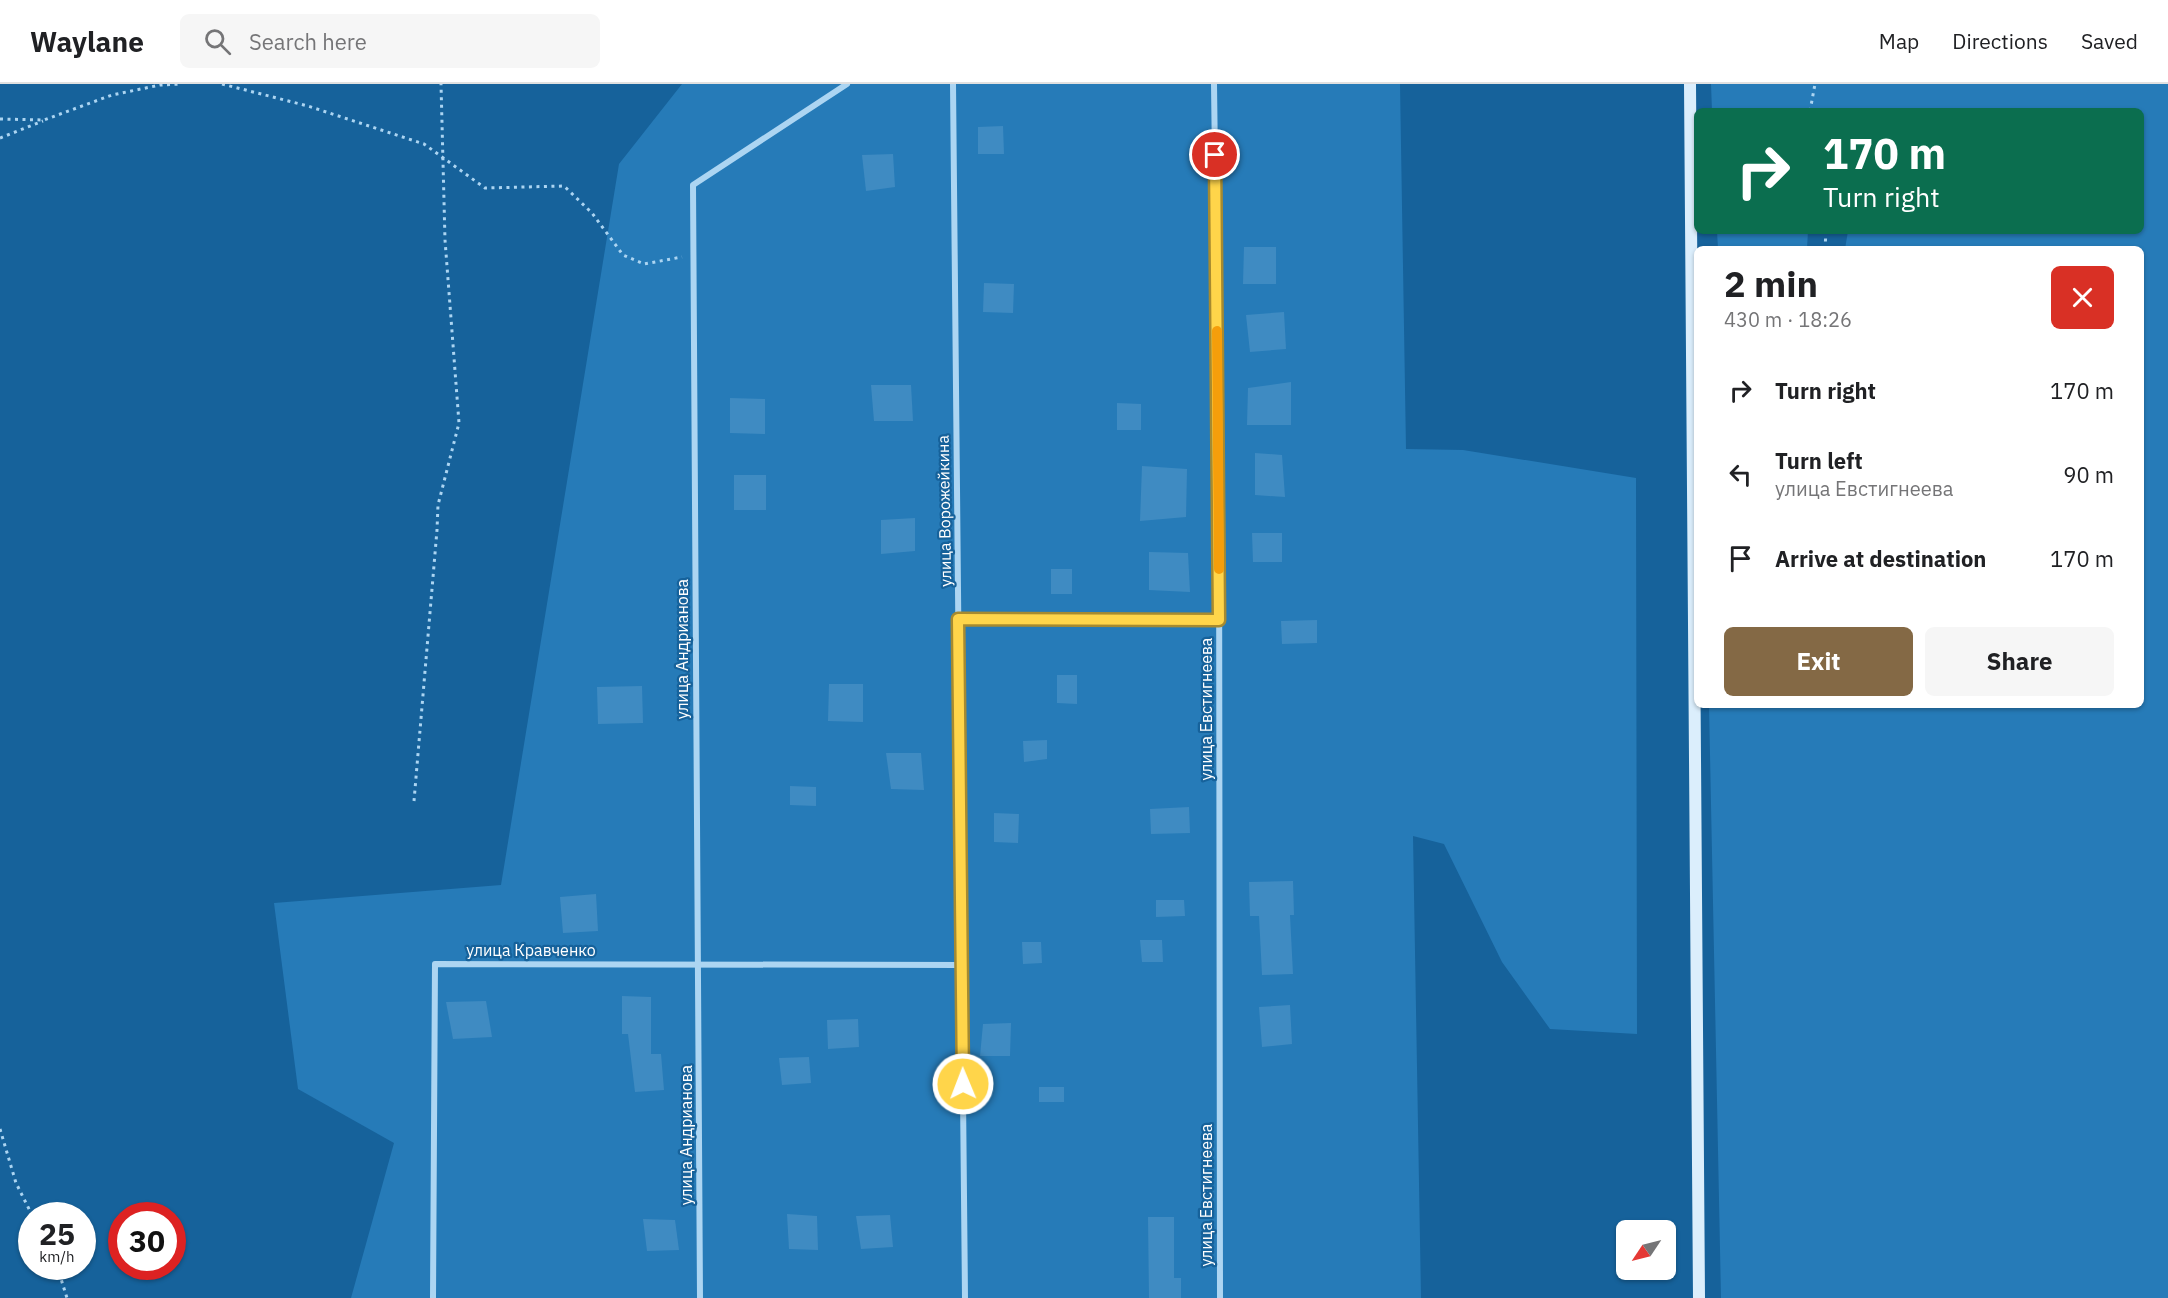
<!DOCTYPE html>
<meta charset="utf-8">
<style>
:root{--surface:#fff;--page:#f6f6f6;--text:#202124;--muted:#757577;--line:#e0e0e0;--accent:#846945}
body{margin:0;font-family:"IBM Plex Sans",sans-serif;background:var(--page);color:var(--text);height:100vh;display:flex;flex-direction:column;font-size:22px;white-space:nowrap}
*{box-sizing:border-box;margin:0}
p{font-size:20px;color:var(--muted)}
.icon{flex:none;width:33px;height:33px;fill:none;stroke:currentColor;stroke-width:2;stroke-linecap:round;stroke-linejoin:round}
.map{position:relative;flex:1;overflow:hidden}
.sheet{position:absolute;left:1694px;top:162px;width:450px;height:462px;display:flex;flex-direction:column;background:var(--surface);border-radius:9px;box-shadow:0 2px 4px #0004}
.sheet>*{flex:none}
.guide{position:absolute;left:1694px;top:24px;width:450px;height:126px;border-radius:9px;box-shadow:0 2px 4px #0004;background:#0b6e4f;color:#fff;overflow:hidden}
.needle{width:39px;rotate:235deg}
.buttons{position:absolute;left:1616px;top:1136px;display:grid;gap:12px}
.buttons a{display:grid;place-items:center;width:60px;height:60px;border-radius:9px;background:var(--surface);box-shadow:0 2px 4px #0004;font-size:30px}
.speed{position:absolute;left:18px;top:1118px;display:flex;gap:12px;font-size:30px;font-weight:700;text-align:center}
.speed>*{display:grid;place-content:center;width:78px;height:78px;border-radius:50%;background:var(--surface);box-shadow:0 2px 4px #0004;line-height:1}
.speed small{font-size:15px;font-weight:400}
.speed .limit{border:9px solid #d22;background:#fff;color:#111}
.pin{position:absolute;display:grid;place-items:center;width:51px;height:51px;color:#fff;margin:-26px;border:3px solid #fff;border-radius:50%;box-shadow:0 2px 6px #0007}
.me{position:absolute;width:66px;margin:-33px;rotate:359deg;stroke-linejoin:round;filter:drop-shadow(0 0 4px #0008)}
.turn{display:flex;align-items:center;gap:21px;height:126px;padding:0 30px;font-size:27px}
.turn .icon{width:78px;height:78px;stroke-width:2.5}
.turn b{display:block;font-size:42px;line-height:51px}
.round{display:grid;place-items:center;flex:none;width:63px;height:63px;border-radius:9px;background:var(--page)}
.overview{display:flex;align-items:center;justify-content:space-between;height:102px;padding:0 30px}
h1{font-size:36px;font-weight:800;line-height:45px}
.button{display:flex;gap:12px;margin-top:auto;padding:12px 30px}
.button a{flex:1;height:69px;border-radius:9px;background:var(--accent);color:#fff;font-size:24px;font-weight:800;line-height:69px;text-align:center}
.button a+a{background:var(--page);color:var(--text)}
ul{padding:0;list-style:none}
li{display:flex;align-items:center;gap:18px;height:84px;padding:0 30px}
li div{flex:1}
li b{display:block;font-size:22px}
li em{font-style:normal}
header{display:flex;align-items:center;gap:36px;box-sizing:border-box;height:84px;padding:0 30px;background:var(--surface);border-bottom:2px solid var(--line)}
header strong{font-size:28px}
nav{display:flex;gap:33px;margin-inline-start:auto;font-size:21px}
.search{width:420px;height:54px;background:var(--page);display:flex;align-items:center;gap:15px;box-sizing:border-box;padding:0 21px;border-radius:9px;color:var(--muted);font-size:22px}
.map>svg:first-child{display:block}
</style>
<header>
<strong>Waylane</strong>
<div class="search"><svg class="icon" aria-label="search" viewBox="0 0 24 24"><circle cx="10" cy="10" r="6"/><path d="M15 15l6 6"/></svg>Search here</div>
<nav><a>Map</a><a>Directions</a><a>Saved</a></nav>
</header>
<div class="map">
<svg width="2168" height="1214" viewBox="0 0 2168 1214">
<rect width="100%" height="100%" fill="#16629b"/>
<!-- green -->
<g fill="#267bb8">
<path d="M682,0H1400L1406,365L1463,366L1636,394L1637,950L1550,945L1502,878L1444,760L1413,752L1421,1214H351L394,1059L298,1005L274,819L501,801L619,80Z"/>
<path d="M1711,0H2168V1214H1721L1709,621H2140V165H1845L1848,147H2140V27H1712Z"/>
<path d="M1717,147H1808L1807,165H1718Z"/>
</g>
<!-- building -->
<g fill="#3f8bc2">
<path d="M1003,42L1004,70H978V43Z"/>
<path d="M893,70L895,103L866,107L862,71Z"/>
<path d="M1244,163H1276V200H1243Z"/>
<path d="M984,199L1014,200L1013,229L983,228Z"/>
<path d="M1284,228L1286,265L1250,268L1246,231Z"/>
<path d="M1291,298V341H1247L1248,304Z"/>
<path d="M871,301H911L913,337H874Z"/>
<path d="M730,314L765,315V350L730,349Z"/>
<path d="M1117,319L1141,320V346H1117Z"/>
<path d="M1255,369L1282,371L1285,413L1255,411Z"/>
<path d="M1142,382L1187,385L1186,433L1140,437Z"/>
<rect x="734" y="391" width="32" height="35"/>
<path d="M915,434V467L881,470V436Z"/>
<path d="M1252,449H1282V478H1253Z"/>
<path d="M1149,468L1188,469L1190,508L1149,506Z"/>
<rect x="1051" y="485" width="21" height="25"/>
<path d="M1317,536V559L1282,560L1281,537Z"/>
<path d="M1057,591H1077V620L1057,619Z"/>
<path d="M829,600H863V638L828,637Z"/>
<path d="M642,602L643,639L598,640L597,603Z"/>
<path d="M1047,656V675L1024,678L1023,657Z"/>
<path d="M886,669H921L924,706L891,705Z"/>
<path d="M790,702L816,703V722L790,721Z"/>
<path d="M1189,723L1190,749L1151,750L1150,725Z"/>
<path d="M994,729L1019,730L1018,759L994,758Z"/>
<path d="M1293,797L1294,831H1290L1293,890L1262,891L1259,832H1250L1249,798Z"/>
<path d="M596,810L598,847L563,849L560,813Z"/>
<path d="M1156,816H1184L1185,832L1156,833Z"/>
<path d="M1140,856H1162L1163,878H1142Z"/>
<path d="M1022,858H1041L1042,879L1023,880Z"/>
<path d="M622,912L651,913V970H661L664,1006L635,1008L628,950H622Z"/>
<path d="M486,917L492,953L453,955L446,918Z"/>
<path d="M1290,921L1292,960L1262,963L1259,923Z"/>
<path d="M858,935L859,963L828,965L827,936Z"/>
<path d="M1011,939L1010,972H980L983,940Z"/>
<path d="M809,973L811,999L782,1001L779,974Z"/>
<rect x="1039" y="1003" width="25" height="15"/>
<path d="M787,1130L817,1132L818,1166L789,1165Z"/>
<path d="M890,1131L893,1163L861,1165L856,1132Z"/>
<path d="M1148,1133H1174V1194H1181V1214H1149Z"/>
<path d="M643,1135L675,1136L679,1166L647,1167Z"/>
</g>
<g fill="none" stroke-linecap="round" stroke-linejoin="round">
<!-- path -->
<g stroke="#acd5f2" stroke-width="3" stroke-dasharray="3 4.5" stroke-linecap="butt">
<path d="M222,0L308,22L424,60L485,104L564,102L592,129L623,171L644,180L682,173"/>
<path d="M1810,27L1815,0"/>
<path d="M0,35L44,36L112,11L160,1L181,0"/>
<path d="M0,54L43,37"/>
<path d="M1825,165L1826,147"/>
<path d="M414,717L437,446L438,421L459,339L445,156L441,0"/>
<path d="M0,1045L16,1099L32,1131"/>
<path d="M57,1182L67,1214"/>
</g>
<!-- minor -->
<g stroke="#acd5f2" stroke-width="6">
<path d="M953,0L965,1214"/>
<path d="M1214,0L1219,381L1220,1214"/>
<path d="M958,535L1219,536"/>
<path d="M433,1214L435,880L961,881"/>
<path d="M700,1214L693,101L847,0"/>
</g>
<!-- secondary -->
<path stroke="#dbeefc" stroke-width="12" d="M1690,0L1699,1214"/>
</g>
<g fill="none" stroke-linecap="round" stroke-linejoin="round">
<!-- route casing -->
<g stroke="#a68a30" stroke-width="15">
<path id="route" d="M963,1000L958,535L1219,536L1215,71"/>
</g>
<!-- route -->
<use href="#route" stroke="#ffd54a" stroke-width="10"/>
<!-- slow -->
<path stroke="#f59e0b" stroke-width="10" d="M1217,247L1219,485"/>
</g>
<g text-anchor="middle" dominant-baseline="central" stroke-width="4.5" stroke-linejoin="round" paint-order="stroke">
<!-- street labels -->
<g font-size="16" fill="#fff" stroke="#16629b">
<text transform="translate(944 427) rotate(-91)">улица Ворожейкина</text>
<text transform="translate(682 565) rotate(-90)">улица Андрианова</text>
<text transform="translate(1206 625) rotate(-90)">улица Евстигнеева</text>
<text x="531" y="866">улица Кравченко</text>
<text transform="translate(686 1051) rotate(-90)">улица Андрианова</text>
<text transform="translate(1206 1111) rotate(-90)">улица Евстигнеева</text>
</g>
</g>
</svg>
<div class="buttons">
<a><svg class="needle" viewBox="-14 -14 28 28"><path d="M0-13l5 13h-10z" fill="#e53935"/><path d="M0 13l5-13h-10z" fill="#757577"/></svg></a>
</div>
<div class="speed"><div>25<small>km/h</small></div><div class="limit">30</div></div>
<div class="pin" style="left:1215px;top:71px;background:#d93025"><svg class="icon" aria-label="arrive" viewBox="0 0 24 24"><path d="M6 21V4h12l-3 4 3 4H6"/></svg></div>
<svg class="me" style="left:963px;top:1000px" viewBox="-20 -20 40 40"><circle r="17" fill="#ffd54a" stroke="#fff" stroke-width="3"/><path d="M0-11L8 9 0 5-8 9z" fill="#fff"/></svg>
<div class="guide">
<div class="turn"><svg class="icon" aria-label="right" viewBox="0 0 24 24"><path d="M7 20v-9h11M14 6l5 5-5 5"/></svg><div><b>170 m</b>Turn right</div></div>
</div>
<section class="sheet">
<div class="overview"><div><h1>2 min</h1><p>430 m · 18:26</p></div><a class="round" style="background:#d93025;color:#fff"><svg class="icon" aria-label="close" viewBox="0 0 24 24"><path d="M6 6l12 12M18 6L6 18"/></svg></a></div>
<ul>
<li><svg class="icon" aria-label="right" viewBox="0 0 24 24"><path d="M7 20v-9h11M14 6l5 5-5 5"/></svg><div><b>Turn right</b></div><em>170 m</em></li>
<li><svg class="icon" aria-label="left" viewBox="0 0 24 24"><path d="M17 20v-9H6M10 6l-5 5 5 5"/></svg><div><b>Turn left</b><p>улица Евстигнеева</p></div><em>90 m</em></li>
<li><svg class="icon" aria-label="arrive" viewBox="0 0 24 24"><path d="M6 21V4h12l-3 4 3 4H6"/></svg><div><b>Arrive at destination</b></div><em>170 m</em></li>
</ul>
<div class="button"><a>Exit</a><a>Share</a></div>
</section>
</div>
